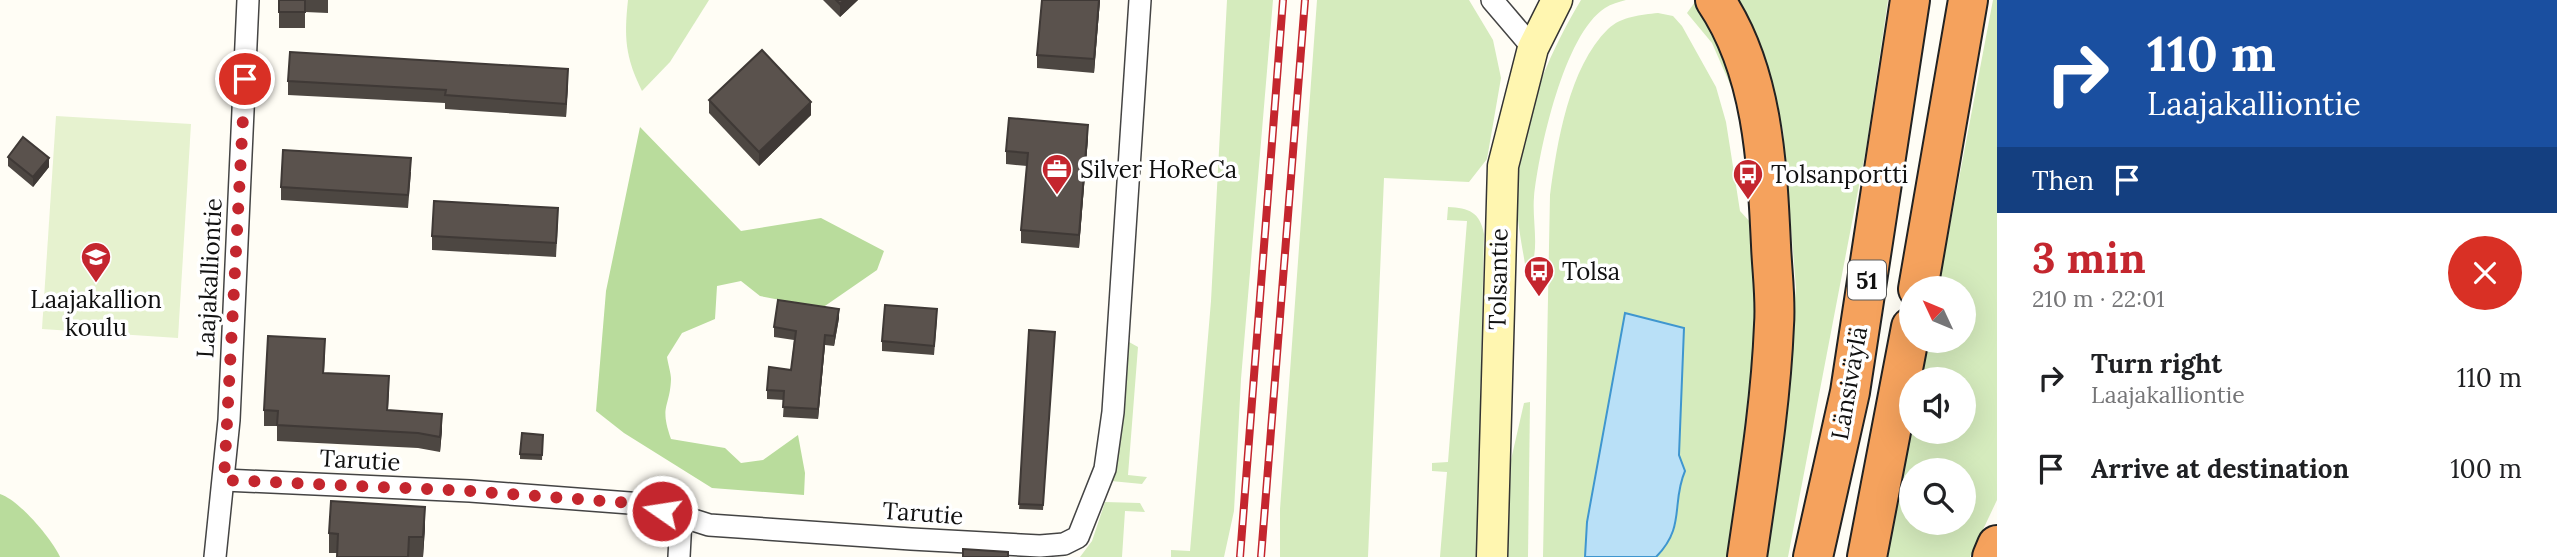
<!DOCTYPE html>
<meta charset="utf-8">
<style>
:root{--surface:#fff;--page:#f6f6f6;--text:#202124;--muted:#757577;--accent:#c4262e}
body{margin:0;font-family:Lora,serif;background:var(--page);color:var(--text);height:100vh;display:flex;flex-direction:column;font-size:26px;white-space:nowrap}
*{box-sizing:border-box;margin:0}
p{font-size:23px;color:var(--muted)}
.icon{flex:none;width:38px;height:38px;fill:none;stroke:currentColor;stroke-width:2;stroke-linecap:round;stroke-linejoin:round}
.map{position:relative;flex:1;overflow:hidden}
.sheet{display:flex;flex-direction:column;background:var(--surface);width:560px}
.sheet>*{flex:none}
.banner{background:#1a4fa0;color:#fff;overflow:hidden}
.needle{width:46px;rotate:314deg}
.tools{position:absolute;left:1899px;top:276px;display:grid;gap:14px}
.tools a{display:grid;place-items:center;width:77px;height:77px;border-radius:50%;background:var(--surface);box-shadow:0 7px 28px #0002;font-size:35px}
.pin{position:absolute;display:grid;place-items:center;width:60px;height:60px;color:#fff;margin:-30px;border:4px solid #fff;border-radius:50%;box-shadow:0 2px 7px #0007}
.me{position:absolute;width:77px;margin:-38px;rotate:283deg;stroke-linejoin:round;filter:drop-shadow(0 0 5px #0008)}
.turn{display:flex;align-items:center;gap:24px;height:147px;padding:0 35px;font-size:32px}
.turn .icon{width:91px;height:91px;stroke-width:2.5}
.turn b{display:block;font-size:49px;line-height:60px}
.then{display:flex;align-items:center;height:66px;padding:0 35px;background:#0003;gap:14px;font-size:26px}
.round{display:grid;place-items:center;flex:none;width:74px;height:74px;border-radius:37px;background:var(--page)}
.headline{display:flex;align-items:center;justify-content:space-between;height:119px;padding:0 35px}
h1{font-size:42px;font-weight:800;line-height:52px;color:var(--accent)}
ul{padding:0;list-style:none}
li{display:flex;align-items:center;gap:21px;height:91px;padding:0 35px}
li div{flex:1}
li b{display:block;font-size:26px}
li em{font-style:normal}
main{display:flex;flex:1;min-height:0}
.map>svg:first-child{display:block}
</style>
<main>
<div class="map">
<svg width="1997" height="557" viewBox="0 0 1997 557">
<rect width="100%" height="100%" fill="#fffdf5"/>
<!-- green -->
<g fill="#d5ebbd" fill-rule="evenodd">
<path d="M628,0H709L670,62L642,91C625,57 624,37 628,0Z"/>
<path d="M1227,0H1273L1241,379L1234,511L1224,557H1171V550L1190,551L1211,301Z"/>
<path d="M1317,0H1469L1493,40L1501,78L1487,159L1469,182L1384,178L1368,557H1280V509Z"/>
<path d="M1581,0H1626C1619,2 1611,4 1605,8C1564,34 1539,150 1534,197C1532,221 1540,248 1530,271H1526C1523,249 1517,224 1517,202C1516,131 1545,60 1581,0Z"/>
<path d="M1735,0H1888L1866,149L1788,557H1766L1775,506L1796,288L1783,129L1749,19Z"/>
<path d="M1993,0H1997V500L1970,557H1887L1911,429V432H1964V380H1920L1928,341H1964V289H1938ZM1911,471H1964V523H1911Z"/>
<path d="M1695,2L1724,35L1739,88L1733,91L1712,43L1687,13Z"/>
<path d="M1658,13L1673,16L1682,26L1716,87L1726,122L1740,211L1752,224L1759,327L1732,557H1543L1550,195C1557,143 1569,67 1608,29C1622,16 1641,15 1658,13Z"/>
<path d="M1448,207C1469,208 1480,212 1484,234L1477,557H1440L1447,472L1432,471V463L1448,462L1467,221L1447,220Z"/>
<path d="M1129,342L1138,347L1128,475L1147,477L1142,484L1111,481L1122,430Z"/>
<path d="M1530,402L1528,557H1507L1508,473L1524,403Z"/>
<path d="M1105,502L1140,503L1145,512L1125,511L1122,557H1080L1092,541Z"/>
</g>
<!-- forest -->
<g fill="#b9dc9c">
<path d="M640,127L741,231L821,218L884,251L877,270L822,308L760,296L741,281L717,286L715,319L682,333L667,357C668,364 671,373 671,379C670,408 659,405 671,439L725,448L741,463L763,460L798,435L805,473L804,495L712,488L624,433L596,411L606,291Z"/>
<path d="M0,494C19,500 52,539 60,557H0Z"/>
</g>
<!-- pitch -->
<path fill="#e6f2cf" d="M56,116L191,124L178,338L42,329Z"/>
<!-- water -->
<path fill="#b9e0f7" stroke="#3f96cf" stroke-width="2" d="M1625,313L1684,328L1679,455L1685,471C1671,503 1686,527 1656,557H1585L1587,522Z"/>
<g fill="none" stroke-linecap="round" stroke-linejoin="round">
<!-- street casing -->
<g stroke="#444" stroke-width="24">
<g id="street">
<path d="M1492,0L1533,48"/>
<path d="M224,480L470,491L643,504L709,525L911,539L1040,546L1064,544L1078,537L1105,469L1113,412L1140,0"/>
<path d="M215,557L229,420L248,0"/>
<path d="M679,557L681,518"/>
</g>
</g>
<!-- secondary casing -->
<g stroke="#333" stroke-width="33">
<path id="secondary" d="M1492,557L1503,166L1533,48L1557,0"/>
</g>
<!-- highway casing -->
<g stroke="#222" stroke-width="42">
<g id="highway">
<path d="M1715,0C1763,71 1767,162 1771,245C1772,271 1776,299 1774,325C1771,402 1758,481 1747,557"/>
<path d="M1918,289L1968,0"/>
<path d="M1813,557L1850,392L1910,0"/>
<path d="M1867,557L1911,327"/>
<path d="M1992,557L1997,545"/>
</g>
</g>
<!-- street -->
<use href="#street" stroke="#fff" stroke-width="21"/>
<!-- secondary -->
<use href="#secondary" stroke="#fff6b0" stroke-width="30"/>
<!-- highway -->
<use href="#highway" stroke="#f5a25d" stroke-width="38"/>
<!-- rail casing -->
<g stroke="#c4262e" stroke-width="8">
<g id="rail">
<path d="M1240,557L1283,0"/>
<path d="M1261,557L1305,0"/>
</g>
</g>
<!-- rail -->
<use href="#rail" stroke="#fff" stroke-width="5" stroke-dasharray="16" stroke-linecap="butt"/>
</g>
<!-- wall -->
<g fill="#4d4742">
<path d="M279,0H328V13L305,12V28H279Z"/>
<path d="M823,0H858L840,17Z"/>
<path d="M1100,0L1094,73L1037,68V55Z"/>
<path d="M288,81L568,82L566,117L445,109V103L288,95Z"/>
<path d="M709,100L811,115L759,166L709,113Z"/>
<path d="M1088,138L1079,248L1021,243V230L1027,166L1006,164V151Z"/>
<path d="M8,157L49,167L33,187L8,166Z"/>
<path d="M411,172L408,208L281,200V187Z"/>
<path d="M558,221L556,257L432,250V236Z"/>
<path d="M839,318L834,346L825,345L818,419L783,417L784,400L767,399V390L791,370L794,340L774,337V327Z"/>
<path d="M937,319L934,355L882,351V341Z"/>
<path d="M1029,330L1055,332L1043,510L1019,509Z"/>
<path d="M325,354L324,373L389,392L388,410L442,430L440,452L418,448L277,441V426H264V410Z"/>
<path d="M543,435L542,460L520,459V454Z"/>
<path d="M425,527L423,557H337V553H329V533Z"/>
</g>
<!-- shaded-wall -->
<g fill="#3f3936">
<path d="M844,0H858L840,17V4Z"/>
<path d="M1099,0H1100L1094,73V59Z"/>
<path d="M568,69V82L566,117V104Z"/>
<path d="M811,102V115L759,166V152Z"/>
<path d="M1088,125V138L1079,248V235Z"/>
<path d="M49,158V167L33,187V177Z"/>
<path d="M839,309V318L834,346V336Z"/>
<path d="M825,335V345L818,419V409Z"/>
<path d="M442,414V430L440,452V437Z"/>
<path d="M425,507V527L423,557V537Z"/>
</g>
<!-- building -->
<g fill="#5a524d" stroke="#3f3936" stroke-width="2">
<rect x="279" y="0" width="26" height="12"/>
<path d="M836,0H844L840,4Z"/>
<path d="M1042,0H1099L1094,59L1037,55Z"/>
<path d="M762,50L811,102L759,152L709,100Z"/>
<path d="M290,52L568,69L566,104L445,95L446,90L288,81Z"/>
<path d="M1009,118L1088,125L1079,235L1021,230L1028,153L1006,151Z"/>
<path d="M23,137L49,158L33,177L8,157Z"/>
<path d="M283,150L411,158L408,195L281,187Z"/>
<path d="M434,201L558,208L556,243L432,236Z"/>
<path d="M778,300L839,309L834,336L825,335L818,409L783,407L784,391L767,390L769,367L791,370L796,331L774,327Z"/>
<path d="M885,305L937,309L934,346L882,341Z"/>
<path d="M1029,330L1055,332L1043,505L1019,504Z"/>
<path d="M268,336L325,339L323,373L389,376L387,410L442,414L440,437L418,433L277,425L278,411L264,410Z"/>
<path d="M522,433L543,435L542,455L520,454Z"/>
<path d="M331,501L425,507L423,537H409L408,557H337L338,534L329,533Z"/>
<path d="M963,549L1008,552V557H963Z"/>
</g>
<g fill="none" stroke-linecap="round" stroke-linejoin="round">
<!-- route -->
<path stroke="#c4262e" stroke-width="12" stroke-dasharray="0 21.6" d="M245,79L224,480L470,491L643,504L662,511"/>
</g>
<!-- icons -->
<defs>
<g id="office-pin" transform="scale(1.575)"><path d="M0 17L-7.5 6A9.5 9.5 0 1 1 7.5 6Z" fill="#c4262e" stroke="#fff"/><path d="M-6-3h4V-5.5h4V-3h4V5H-6ZM-1-4.5V-3h2v-1.5ZM-6 0V1H6V0Z" fill="#fff"/></g>
<g id="bus-pin" transform="scale(1.575)"><path d="M0 17L-7.5 6A9.5 9.5 0 1 1 7.5 6Z" fill="#c4262e" stroke="#fff"/><path d="M-5-6H5V4H4V6H2V4H-2V6H-4V4H-5ZM-3.5-4V0h7V-4ZM-3.5 1.2v1.5H-2V1.2ZM2 1.2v1.5H3.5V1.2Z" fill="#fff"/></g>
<g id="school-pin" transform="scale(1.575)"><path d="M0 17L-7.5 6A9.5 9.5 0 1 1 7.5 6Z" fill="#c4262e" stroke="#fff"/><path d="M0-5L7-2L0 1L-7-2ZM-4 1L0 2.5L4 1V4Q0 6-4 4Z" fill="#fff"/></g>
</defs>
<g fill-rule="evenodd">
<use href="#office-pin" x="1057" y="169"/>
<use href="#bus-pin" x="1748" y="174"/>
<use href="#school-pin" x="96" y="257"/>
<use href="#bus-pin" x="1539" y="271"/>
</g>
<g text-anchor="middle" dominant-baseline="central" stroke-width="7" stroke-linejoin="round" paint-order="stroke">
<!-- shield labels -->
<rect fill="#fff" stroke="#585858" stroke-width="2" x="1848" y="260.5" width="38" height="39" rx="5"/>
<g font-size="23" font-weight="bold" fill="#111">
<text x="1867" y="280">51</text>
</g>
<!-- poi labels -->
<g font-size="24" fill="#111" stroke="#fff" text-anchor="start">
<text x="1080" y="169">Silver HoReCa</text>
<text x="1771" y="174">Tolsanportti</text>
<text x="1562" y="271">Tolsa</text>
<text x="96" y="299" text-anchor="middle">Laajakallion<tspan x="96" dy="28">koulu</tspan></text>
</g>
<!-- street labels -->
<g font-size="24" fill="#111" stroke="#fff">
<text transform="translate(209 278) rotate(-87)">Laajakalliontie</text>
<text transform="translate(1498 279) rotate(-89)">Tolsantie</text>
<text transform="translate(1849 383) rotate(-80)">Länsiväylä</text>
<text transform="translate(360 460) rotate(3)">Tarutie</text>
<text transform="translate(923 513) rotate(4)">Tarutie</text>
</g>
</g>
</svg>
<div class="tools">
<a><svg class="needle" viewBox="-14 -14 28 28"><path d="M0-13l5 13h-10z" fill="#e53935"/><path d="M0 13l5-13h-10z" fill="#757577"/></svg></a>
<a><svg class="icon" aria-label="sound" viewBox="0 0 24 24"><path d="M4 9h4l5-4v14l-5-4H4zM17 9q2 3 0 6"/></svg></a>
<a><svg class="icon" aria-label="search" viewBox="0 0 24 24"><circle cx="10" cy="10" r="6"/><path d="M15 15l6 6"/></svg></a>
</div>
<div class="pin" style="left:245px;top:79px;background:#d93025"><svg class="icon" aria-label="arrive" viewBox="0 0 24 24"><path d="M6 21V4h12l-3 4 3 4H6"/></svg></div>
<svg class="me" style="left:662px;top:511px" viewBox="-20 -20 40 40"><circle r="17" fill="#c4262e" stroke="#fff" stroke-width="3"/><path d="M0-11L8 9 0 5-8 9z" fill="#fff"/></svg>
</div>
<section class="sheet">
<div class="banner">
<div class="turn"><svg class="icon" aria-label="right" viewBox="0 0 24 24"><path d="M7 20v-9h11M14 6l5 5-5 5"/></svg><div><b>110 m</b>Laajakalliontie</div></div>
<div class="then">Then<svg class="icon" aria-label="arrive" viewBox="0 0 24 24"><path d="M6 21V4h12l-3 4 3 4H6"/></svg></div>
</div>
<div class="headline"><div><h1>3 min</h1><p>210 m · 22:01</p></div><a class="round" style="background:#d93025;color:#fff"><svg class="icon" aria-label="close" viewBox="0 0 24 24"><path d="M6 6l12 12M18 6L6 18"/></svg></a></div>
<ul>
<li><svg class="icon" aria-label="right" viewBox="0 0 24 24"><path d="M7 20v-9h11M14 6l5 5-5 5"/></svg><div><b>Turn right</b><p>Laajakalliontie</p></div><em>110 m</em></li>
<li><svg class="icon" aria-label="arrive" viewBox="0 0 24 24"><path d="M6 21V4h12l-3 4 3 4H6"/></svg><div><b>Arrive at destination</b></div><em>100 m</em></li>
</ul>
</section>
</main>
